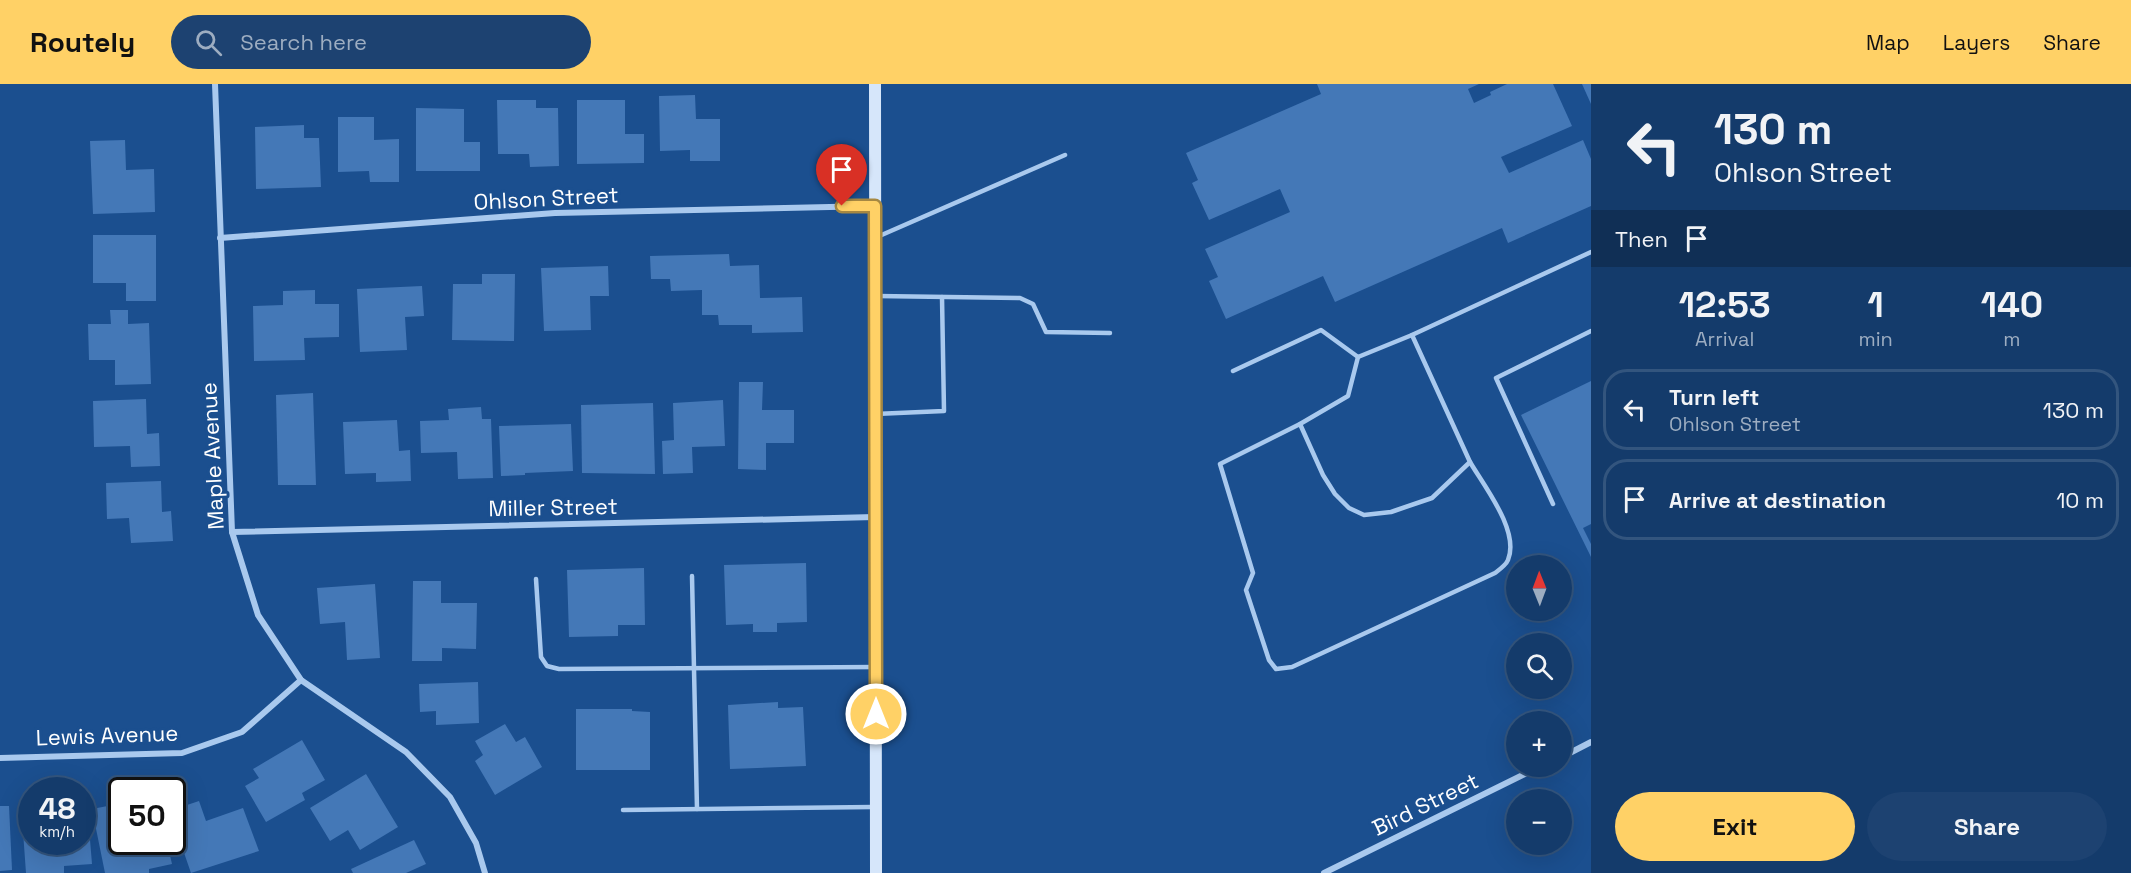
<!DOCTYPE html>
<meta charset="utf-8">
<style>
:root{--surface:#143b6b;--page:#1d4271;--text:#f1f3f6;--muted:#9dadc1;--line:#33557e;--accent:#ffd166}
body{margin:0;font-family:"Space Grotesk",sans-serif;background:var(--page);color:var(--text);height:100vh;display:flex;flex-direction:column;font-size:22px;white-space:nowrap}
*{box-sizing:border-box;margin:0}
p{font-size:20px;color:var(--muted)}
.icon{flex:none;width:33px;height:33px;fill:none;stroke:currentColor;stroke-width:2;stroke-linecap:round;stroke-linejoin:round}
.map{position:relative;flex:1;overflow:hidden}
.side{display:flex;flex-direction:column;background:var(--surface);width:540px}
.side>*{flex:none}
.guide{background:#143b6b;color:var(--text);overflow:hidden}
.needle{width:39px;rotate:359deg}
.fabs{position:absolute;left:1506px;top:471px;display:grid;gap:12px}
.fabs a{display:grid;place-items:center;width:66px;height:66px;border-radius:50%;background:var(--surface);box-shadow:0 6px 24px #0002,0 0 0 2px var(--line);font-size:30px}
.speed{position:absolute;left:18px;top:693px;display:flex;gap:12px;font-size:30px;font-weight:700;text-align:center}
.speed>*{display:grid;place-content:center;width:78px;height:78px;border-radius:50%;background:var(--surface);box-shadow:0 6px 24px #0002,0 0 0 2px var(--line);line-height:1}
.speed small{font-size:15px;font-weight:400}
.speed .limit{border:3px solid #111;border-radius:9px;background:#fff;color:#111}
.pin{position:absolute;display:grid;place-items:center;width:51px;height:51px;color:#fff;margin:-62px -26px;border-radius:50% 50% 50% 0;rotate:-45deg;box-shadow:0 0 6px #0007}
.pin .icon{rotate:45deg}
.me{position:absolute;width:66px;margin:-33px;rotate:0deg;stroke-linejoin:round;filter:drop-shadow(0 0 4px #0008)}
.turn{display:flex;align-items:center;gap:21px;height:126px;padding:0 24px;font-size:27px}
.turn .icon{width:78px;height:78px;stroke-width:2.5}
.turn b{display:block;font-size:42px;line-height:51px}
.then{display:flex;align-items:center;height:57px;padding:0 24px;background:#0003;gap:12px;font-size:22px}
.eta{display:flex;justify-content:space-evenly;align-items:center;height:102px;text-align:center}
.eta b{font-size:36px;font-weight:700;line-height:42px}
.cta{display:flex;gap:12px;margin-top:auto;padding:12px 24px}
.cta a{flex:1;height:69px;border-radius:36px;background:var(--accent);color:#111;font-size:24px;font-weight:700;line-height:69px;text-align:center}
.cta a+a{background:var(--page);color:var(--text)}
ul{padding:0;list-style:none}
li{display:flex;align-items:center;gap:18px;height:81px;margin:0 12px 9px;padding:0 12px;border:3px solid var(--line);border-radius:24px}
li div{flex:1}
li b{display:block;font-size:22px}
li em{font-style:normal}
header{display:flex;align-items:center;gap:36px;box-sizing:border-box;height:84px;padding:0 30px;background:var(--accent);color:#111}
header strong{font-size:28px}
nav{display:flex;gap:33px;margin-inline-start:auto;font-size:21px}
.search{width:420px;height:54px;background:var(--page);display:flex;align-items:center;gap:15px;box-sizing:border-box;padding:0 21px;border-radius:33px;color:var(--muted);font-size:22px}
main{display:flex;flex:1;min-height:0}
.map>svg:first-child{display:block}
</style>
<header>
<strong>Routely</strong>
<div class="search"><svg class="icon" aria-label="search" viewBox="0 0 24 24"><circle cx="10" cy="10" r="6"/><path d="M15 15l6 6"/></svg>Search here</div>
<nav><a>Map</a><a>Layers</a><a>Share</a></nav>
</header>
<main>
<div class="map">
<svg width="1591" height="789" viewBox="0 0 1591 789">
<rect width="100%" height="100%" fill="#1b4f8f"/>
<!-- building -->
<g fill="#4478b7">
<path d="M1317,0H1479L1468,5L1474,19L1491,11L1490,8L1507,0H1553L1572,42L1501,73L1509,89L1583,56L1591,75V122L1508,159L1502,144L1335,218L1323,192L1226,235L1209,197L1218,193L1205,165L1290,128L1280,105L1209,136L1192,99L1198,96L1186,69L1321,10Z"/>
<path d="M1582,0H1591V20Z"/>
<path d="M695,11L696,35H720V77H690V66L660,67L659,12Z"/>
<path d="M497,16H536V24H558L559,82L530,83L529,70H498Z"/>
<path d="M577,16H625V50H644V79L577,80Z"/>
<path d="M416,24L464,25V58H480V87H416Z"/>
<path d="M338,33H374V56L399,55V98H370L369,87L338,88Z"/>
<path d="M304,41V54H319L321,103L256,105L255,43Z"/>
<path d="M125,56L126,86L154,85L155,128L93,130L90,57Z"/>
<path d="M93,151H156V217H126V199H93Z"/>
<path d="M729,170L730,182L759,181L760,214L802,213L803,248L752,249V241H719L718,231H702V206L671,207L670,195H651L650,172Z"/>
<path d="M608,182L609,212H590L591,246L544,247L541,184Z"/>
<path d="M482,190H515L514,257L452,256L453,200H482Z"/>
<path d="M422,202L424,232L405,233L407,266L360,268L357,205Z"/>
<path d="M315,206V220H339V253L304,254L305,276L254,277L253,222L283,221V207Z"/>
<path d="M110,226H128V240L149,239L151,300L115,301V276H89L88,240H111Z"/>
<path d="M1591,297V440L1583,444L1591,460V473L1521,331Z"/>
<path d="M739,298H763L762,326H794V359H766V386L738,385Z"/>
<path d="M313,309L316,401H278L276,311Z"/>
<path d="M146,315L147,350L159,349L160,382L131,383L130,362L94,363L93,317Z"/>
<path d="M723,316L725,362L692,363L693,389L663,390L662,357L674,356L673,319Z"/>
<path d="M653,319L655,390L582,389L581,321Z"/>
<path d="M481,323L482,335H491L493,394L458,395L457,368L421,369L420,337L449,336L448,325Z"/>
<path d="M397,336L399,367L410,366L411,397L376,398V389L345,390L343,338Z"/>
<path d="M571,340L573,387L525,389V391L501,392L499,342Z"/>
<path d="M161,397L162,428L171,427L173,457L131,459L129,434L107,435L106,399Z"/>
<path d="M806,479L807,538L777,539V548H753V540L726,541L724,481Z"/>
<path d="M644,484L645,541H618V552L569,553L567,486Z"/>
<path d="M413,497H441V519H477L476,565L442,564V577H412Z"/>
<path d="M375,500L380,574L347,576L345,538L320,540L317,504Z"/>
<path d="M478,598L479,639L436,641V627L420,628L419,600Z"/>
<path d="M778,618V624L803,623L806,682L730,685L728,621Z"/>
<path d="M576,625H632V627L650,628V686H576Z"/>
<path d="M505,640L516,658L525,653L542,683L495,711L475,677L483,671L475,657Z"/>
<path d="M302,656L325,696L302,709L305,716L266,738L245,702L259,694L253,685Z"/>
<path d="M366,690L398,743L360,766L348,746L330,757L310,724Z"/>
<path d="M199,717L206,737L243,724L259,767L191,789L172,734V726Z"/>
<path d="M32,719V758H82V743H89L92,780L64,782V789H26L21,720Z"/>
<path d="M118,720L122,735V758H167L172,780L149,785V789H105L92,725Z"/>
<path d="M0,722H9L12,786L0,787Z"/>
<path d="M414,756L426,780L406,789H353L351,785Z"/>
</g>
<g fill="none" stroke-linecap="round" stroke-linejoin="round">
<!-- lane -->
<g stroke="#a9c9ee" stroke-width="4.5">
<path d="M877,153L1065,71"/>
<path d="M877,212L1020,214L1033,220L1046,248L1110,249"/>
<path d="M1358,273L1348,312L1300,340L1220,380L1253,489L1246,506L1269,576L1276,585L1292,583L1495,489C1499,486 1506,481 1508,476C1520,447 1484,402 1470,378"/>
<path d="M1233,287L1321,246L1358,273L1412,251L1591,168"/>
<path d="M875,330L944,327L942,213"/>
<path d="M1300,340L1323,391L1335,410L1349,424L1364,431L1391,428L1432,414L1470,378L1412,251"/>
<path d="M1553,420L1496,294L1591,247"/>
<path d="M692,492L697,725"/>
<path d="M536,495L541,573L547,582L559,585L876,583"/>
<path d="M623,726L873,723"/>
</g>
<!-- street -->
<g stroke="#a9c9ee" stroke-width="6">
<path d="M215,0L232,448L258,531L301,596L406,668L450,713L476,759L485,789"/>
<path d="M220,154L555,129L875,122"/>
<path d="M232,448L875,433"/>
<path d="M1562,673L1591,658"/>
<path d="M0,674L182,669L242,648L301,596"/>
<path d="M1324,789L1541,682"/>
</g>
<!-- secondary -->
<path stroke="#d6e6fa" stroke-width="12" d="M875,0L876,789"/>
</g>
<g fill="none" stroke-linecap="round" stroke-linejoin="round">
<!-- route casing -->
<g stroke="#a68842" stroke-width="15">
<path id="route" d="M842,122H875L876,630"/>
</g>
<!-- route -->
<use href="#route" stroke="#ffd166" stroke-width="10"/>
</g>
<g text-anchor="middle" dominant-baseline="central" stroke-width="6" stroke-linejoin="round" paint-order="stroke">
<!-- street labels -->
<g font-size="22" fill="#fff" stroke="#1b4f8f">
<text transform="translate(546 114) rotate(-3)">Ohlson Street</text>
<text transform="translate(212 372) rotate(-93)">Maple Avenue</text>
<text transform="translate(553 423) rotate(-1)">Miller Street</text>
<text transform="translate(107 651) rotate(-2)">Lewis Avenue</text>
<text transform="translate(1425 720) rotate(-26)">Bird Street</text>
</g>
</g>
</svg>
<div class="fabs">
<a><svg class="needle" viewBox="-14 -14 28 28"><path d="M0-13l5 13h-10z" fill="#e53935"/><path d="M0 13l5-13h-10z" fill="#9dadc1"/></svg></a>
<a><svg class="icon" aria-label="search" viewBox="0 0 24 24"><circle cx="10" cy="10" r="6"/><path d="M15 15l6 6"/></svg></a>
<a>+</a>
<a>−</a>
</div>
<div class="speed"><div>48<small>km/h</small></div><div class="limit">50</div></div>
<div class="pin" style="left:842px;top:122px;background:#d93025"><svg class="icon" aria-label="arrive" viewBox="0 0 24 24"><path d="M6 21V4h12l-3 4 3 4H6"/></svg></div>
<svg class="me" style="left:876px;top:630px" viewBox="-20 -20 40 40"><circle r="17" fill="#ffd166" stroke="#fff" stroke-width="3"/><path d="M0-11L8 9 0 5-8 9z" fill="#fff"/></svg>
</div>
<section class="side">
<div class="guide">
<div class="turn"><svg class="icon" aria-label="left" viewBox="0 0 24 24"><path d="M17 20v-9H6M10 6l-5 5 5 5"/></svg><div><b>130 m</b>Ohlson Street</div></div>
<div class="then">Then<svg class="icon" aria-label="arrive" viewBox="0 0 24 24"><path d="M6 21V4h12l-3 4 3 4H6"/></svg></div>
</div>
<div class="eta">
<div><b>12:53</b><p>Arrival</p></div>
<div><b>1</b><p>min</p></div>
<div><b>140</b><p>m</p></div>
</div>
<ul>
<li><svg class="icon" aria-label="left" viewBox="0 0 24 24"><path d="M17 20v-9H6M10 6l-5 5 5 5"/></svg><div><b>Turn left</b><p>Ohlson Street</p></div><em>130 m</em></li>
<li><svg class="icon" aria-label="arrive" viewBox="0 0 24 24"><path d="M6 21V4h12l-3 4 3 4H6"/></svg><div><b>Arrive at destination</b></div><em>10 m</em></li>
</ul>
<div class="cta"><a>Exit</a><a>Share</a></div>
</section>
</main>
